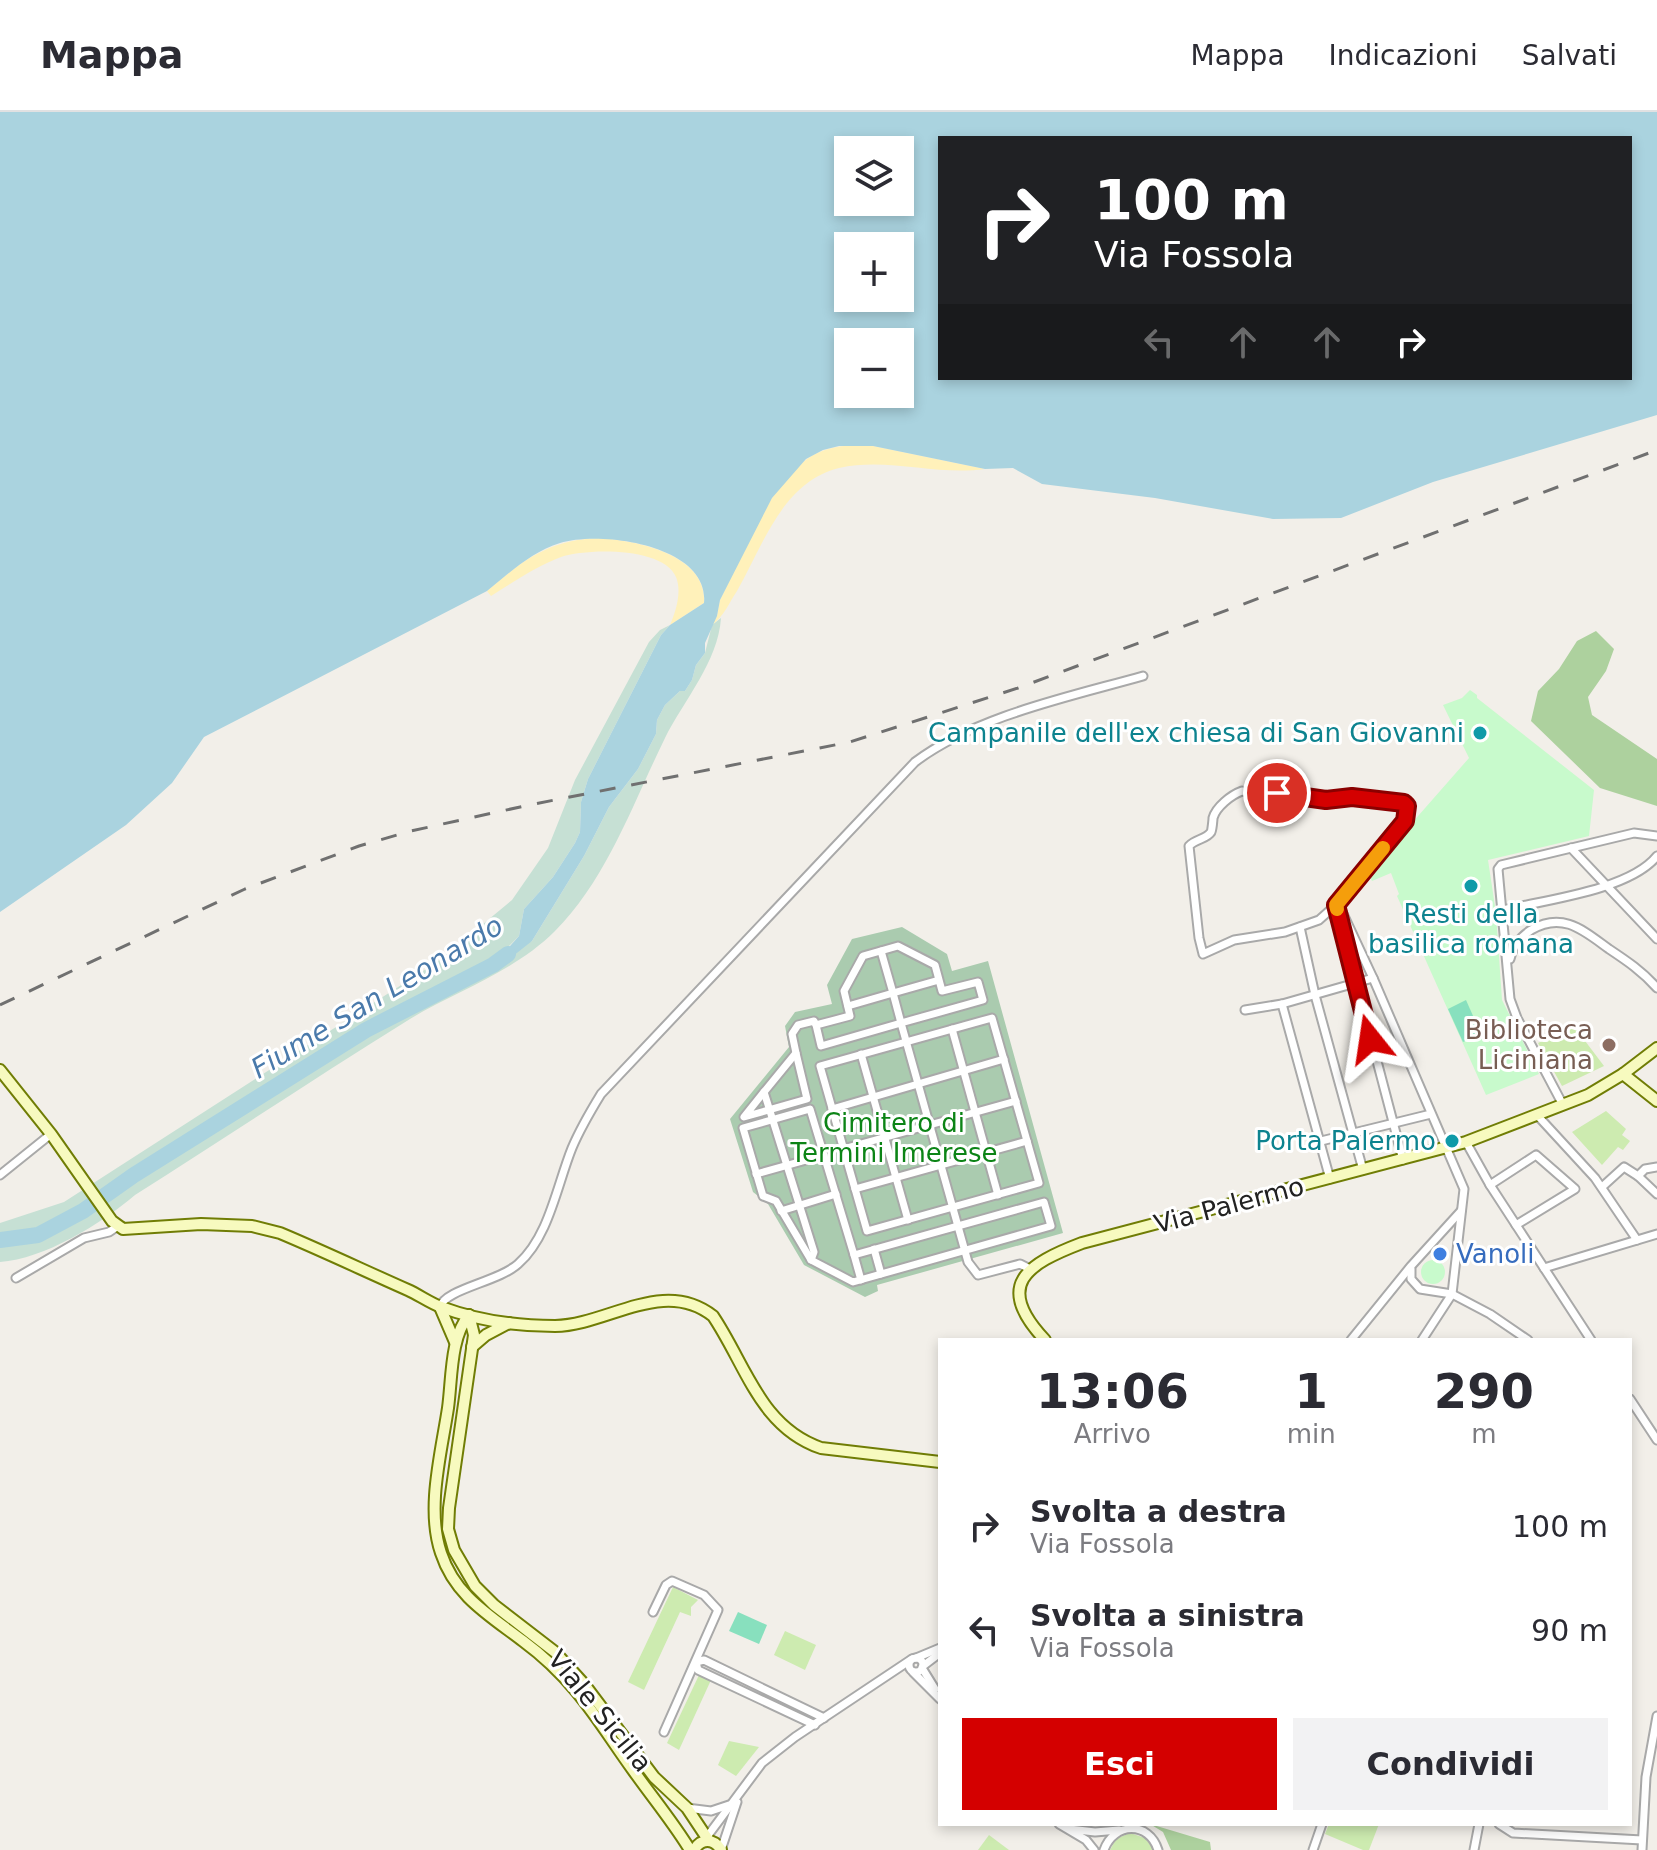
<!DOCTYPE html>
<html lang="it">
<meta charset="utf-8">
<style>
:root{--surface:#fff;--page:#f2f2f3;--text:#2b2b33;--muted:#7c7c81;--line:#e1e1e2;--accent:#d40000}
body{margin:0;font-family:"DejaVu Sans",sans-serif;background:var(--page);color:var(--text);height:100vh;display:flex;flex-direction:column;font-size:30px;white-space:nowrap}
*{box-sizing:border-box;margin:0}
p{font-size:26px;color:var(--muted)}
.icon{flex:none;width:44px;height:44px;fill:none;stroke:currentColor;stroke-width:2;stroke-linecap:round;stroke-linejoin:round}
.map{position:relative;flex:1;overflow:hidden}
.details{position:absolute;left:938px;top:1226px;width:694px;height:488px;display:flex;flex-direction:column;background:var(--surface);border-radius:0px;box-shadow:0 4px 12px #0003}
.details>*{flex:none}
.guide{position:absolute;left:938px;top:24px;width:694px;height:244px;border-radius:0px;box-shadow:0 4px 12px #0003;background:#202124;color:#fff;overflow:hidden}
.fabs{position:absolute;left:834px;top:24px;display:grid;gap:16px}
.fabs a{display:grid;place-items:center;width:80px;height:80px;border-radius:0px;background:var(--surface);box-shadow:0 4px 12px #0003;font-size:40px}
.pin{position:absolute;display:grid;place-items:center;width:68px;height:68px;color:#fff;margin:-34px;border:4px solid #fff;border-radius:50%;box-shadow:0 2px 8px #0007}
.me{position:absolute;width:88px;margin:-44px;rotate:345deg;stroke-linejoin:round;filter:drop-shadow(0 0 6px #0008)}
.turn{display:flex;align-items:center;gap:28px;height:168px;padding:0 24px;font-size:36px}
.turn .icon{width:104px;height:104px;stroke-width:2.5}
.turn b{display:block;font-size:56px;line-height:68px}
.lanes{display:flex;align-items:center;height:76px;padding:0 24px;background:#0003;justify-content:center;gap:40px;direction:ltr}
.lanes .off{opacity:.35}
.eta{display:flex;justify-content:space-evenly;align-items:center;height:136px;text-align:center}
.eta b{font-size:48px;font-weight:800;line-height:56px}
.primary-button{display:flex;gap:16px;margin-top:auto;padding:16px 24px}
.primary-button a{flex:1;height:92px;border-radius:0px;background:var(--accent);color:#fff;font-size:32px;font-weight:800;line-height:92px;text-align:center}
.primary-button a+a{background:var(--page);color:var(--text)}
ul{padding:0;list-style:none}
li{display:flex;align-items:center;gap:24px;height:104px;padding:0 24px}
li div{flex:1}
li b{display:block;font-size:30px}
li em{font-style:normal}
header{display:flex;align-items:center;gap:48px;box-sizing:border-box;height:112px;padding:0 40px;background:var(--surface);border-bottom:2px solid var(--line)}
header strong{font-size:38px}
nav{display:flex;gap:44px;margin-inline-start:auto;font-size:28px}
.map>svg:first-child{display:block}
</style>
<header>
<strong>Mappa</strong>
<nav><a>Mappa</a><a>Indicazioni</a><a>Salvati</a></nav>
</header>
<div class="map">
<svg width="1657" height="1738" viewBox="0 0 1657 1738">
<rect width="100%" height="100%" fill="#f2efe9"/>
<!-- grass -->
<g fill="#cdebb0">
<path d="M1570,909L1604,954L1562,974L1538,931L1561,920Z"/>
<path d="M1606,999L1626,1017L1622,1023L1630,1029L1623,1038L1618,1035L1602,1053L1572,1020Z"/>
<path d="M673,1475L698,1488L691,1495V1504L680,1500L644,1578L628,1570Z"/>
<path d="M785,1519L816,1533L805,1558L774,1543Z"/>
<path d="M699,1563L711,1568L679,1638L667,1631Z"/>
<path d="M729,1629L759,1635L736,1664L718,1653Z"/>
<path d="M1329,1712H1379L1369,1738H1363L1325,1722Z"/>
<path d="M1130,1721L1145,1726L1154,1738H1110L1116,1727Z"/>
<path d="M989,1723L1009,1738H978Z"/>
</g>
<!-- forest -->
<g fill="#add19e">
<path d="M1596,519L1614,537L1606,559L1588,585L1592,603L1657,647V694L1600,676L1531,609L1538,579L1559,557L1577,529Z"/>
<path d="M1150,1712L1210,1730L1211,1738H1171L1163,1720Z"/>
</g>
<!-- wetland -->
<path fill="#c6e0d4" d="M721,506C718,550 684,588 665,626C633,691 607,767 555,819C514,860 458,878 410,907C318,964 227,1025 135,1083C101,1112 44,1147 0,1150V1111L64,1090L437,850L512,788L548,736L575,668L649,530L660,518L670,513L661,523L588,667L581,690L580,720L575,731L553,765L524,797L519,824L498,845L532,829L584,744L609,695L638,657L656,622L657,608L665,593L680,579H685L692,568L696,553L705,541L712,513Z"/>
<!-- sand -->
<g fill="#fff1ba">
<path d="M854,333L873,334L985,357C936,364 888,345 839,356C782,370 763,434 737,479C729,491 724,504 712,513L717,504L720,488C742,444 767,376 807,347C821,337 837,334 854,333Z"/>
<path d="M598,426C634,428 708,442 704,491L670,513C676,499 682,480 676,465C664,435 587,436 561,445C537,454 513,470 491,484L487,479C523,448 549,428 598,426Z"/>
</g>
<!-- cemetery -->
<path fill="#aacbaf" d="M902,815L947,842L952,859L988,849L1063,1121L877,1173L878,1179L865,1185L804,1153L768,1092L753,1080L730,1007L789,935L785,914L795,900L832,892L827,873L852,827Z"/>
<!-- park -->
<g fill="#c8facc">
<path d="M1470,578L1477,583V586L1594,678L1589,724L1488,748L1496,801L1502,888L1539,962L1486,983L1397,784L1399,782L1391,761L1372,769L1368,761L1469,646L1443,593L1462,586Z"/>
<circle cx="1433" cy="1160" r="12"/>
</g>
<!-- pitch -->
<g fill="#88e0be">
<path d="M1466,888L1481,922L1463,930L1448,897Z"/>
<path d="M738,1500L767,1513L759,1532L729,1519Z"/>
</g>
<!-- water -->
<path fill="#aad3df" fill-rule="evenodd" d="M0,0H1657V303L1433,370L1341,406L1273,407L1155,386L1042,372L1013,356L985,357L873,334H839L823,338L806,347L772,386L720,488L717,504L705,531V541L696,553L692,568L685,579H680L665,593L657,608L656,622L638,657L609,695L584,744L532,829L503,852L493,853L519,824L524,797L553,765L575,731L580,720L581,690L588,667L661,523L670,513L704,491C710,433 600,418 560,431C532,440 510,460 487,479L204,625L172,671L126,713L0,800ZM940,26H1630V266H940ZM848,38H900V90H848ZM848,134H900V186H848ZM848,230H900V282H848Z"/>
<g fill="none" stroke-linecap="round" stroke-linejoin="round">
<!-- river -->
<path stroke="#aad3df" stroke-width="16" d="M0,1128L38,1123L83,1099L134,1063L366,918L493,853L508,842"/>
<!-- street casing -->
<g stroke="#a9a9a9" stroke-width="11">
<g id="street">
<path d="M1242,679L1267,685L1277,681L1326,688L1352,685L1404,691L1407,694L1405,709L1338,791L1319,808L1285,820L1234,828L1203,842L1199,826L1189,734C1195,727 1207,727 1211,720C1212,719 1213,707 1213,706C1216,695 1231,683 1242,679Z"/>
<path d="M1571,736L1657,827"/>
<path d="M1338,791L1373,866L1464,1077L1452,1182L1422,1228"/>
<path d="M1336,793L1403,1048"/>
<path d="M1503,798C1545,788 1630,778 1657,744"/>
<path d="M1300,815L1315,883L1363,1058"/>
<path d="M1510,847C1513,834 1520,825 1531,818C1563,799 1584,819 1609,837C1627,849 1642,859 1657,876"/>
<path d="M939,868L893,881L901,911L821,934L816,913L850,904L844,879L863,844L898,834L935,853L942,879L978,870L983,888L901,911L968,1150L978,1163L1020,1152L1030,1157"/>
<path d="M1282,892L1330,1067"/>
<path d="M848,894L893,881L881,839"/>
<path d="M1245,898L1282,892L1373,866"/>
<path d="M992,906L1039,1071L867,1119L820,954Z"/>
<path d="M952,917L998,1083"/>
<path d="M861,942L908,1108"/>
<path d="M764,980L744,1005L807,987L796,941"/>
<path d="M1563,993L1517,906L1510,887L1498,757L1501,753L1634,721L1657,724"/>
<path d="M810,997L854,1143L1044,1090L1051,1114L853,1170L811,1148L776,1089L763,1084L743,1016Z"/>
<path d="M832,997L1004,947"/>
<path d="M1537,1003L1595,1066L1637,1128"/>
<path d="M1321,1029L1431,1002"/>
<path d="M1466,1030L1490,1073L1591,1228"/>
<path d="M843,1037L1016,989"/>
<path d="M756,1062L824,1043"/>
<path d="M0,1063L51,1022"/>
<path d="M1638,1064L1657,1082"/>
<path d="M1490,1073L1536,1043L1575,1077L1516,1113"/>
<path d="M1602,1075L1624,1055L1638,1064L1645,1057L1657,1055"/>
<path d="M855,1077L1027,1029"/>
<path d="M781,1099L836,1082"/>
<path d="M874,1137L881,1162"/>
<path d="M854,1143L861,1168"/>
<path d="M811,1148L814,1140L764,980L796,941L792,922L798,913L814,909L816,913"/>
<path d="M1544,1156L1657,1122"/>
<path d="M1411,1157V1167L1420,1177L1452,1182L1490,1202L1528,1228"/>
<path d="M16,1166L84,1126L109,1120L118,1114"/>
<path d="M440,1195C445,1177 498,1170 518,1152C549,1125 557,1073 572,1036C580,1017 590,1000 601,982L915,650C976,604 1069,585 1143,564"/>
<path d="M1351,1228L1411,1154L1461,1099"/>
<path d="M1630,1287L1657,1328"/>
<path d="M653,1500L666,1473L672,1469L704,1483L718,1498L664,1620"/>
<path d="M916,1546L940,1536"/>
<circle cx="916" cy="1553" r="7"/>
<path d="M923,1554L940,1541"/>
<path d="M922,1556L935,1577"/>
<path d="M913,1560L940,1587"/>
<path d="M815,1613L698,1558L696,1550L704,1548L824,1606"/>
<path d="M687,1696L711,1699L729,1693"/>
<path d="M1059,1712L1086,1728L1094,1738"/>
<path d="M1499,1712L1513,1721L1642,1728"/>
<path d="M1069,1717L1095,1720L1119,1718"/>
<path d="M706,1726L762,1651L795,1625L912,1547"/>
<path d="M721,1738L737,1690"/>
<path d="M1104,1738C1114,1710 1149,1709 1158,1738"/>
<path d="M1313,1738L1322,1712"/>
<path d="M1474,1738L1479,1712"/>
<path d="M1642,1738L1646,1665L1657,1604"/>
</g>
</g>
<!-- secondary casing -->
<g stroke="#707d05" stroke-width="14">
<g id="secondary">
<path d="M0,958L51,1022L112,1109L123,1117L201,1112L252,1114L280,1121C323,1139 365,1159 408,1178C419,1183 430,1191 441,1195C476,1208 517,1214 555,1214C608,1213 663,1165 713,1204C746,1253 760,1315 821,1336L940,1350"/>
<path d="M1623,962L1657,989"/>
<path d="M440,1195L455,1230"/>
<path d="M469,1203C450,1225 452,1268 448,1296C441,1342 426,1397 441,1441C455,1484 489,1503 523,1529C542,1543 561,1561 576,1579C597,1604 614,1632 633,1658C652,1685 673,1710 690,1738"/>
<path d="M469,1203L474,1223L449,1396L448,1417L454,1438L475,1474L494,1493L555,1540L584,1572L654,1665L687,1696L709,1729"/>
<path d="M1045,1228C993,1173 1027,1152 1082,1131L1466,1030L1588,983L1623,962L1657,936"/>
<path d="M472,1235L486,1223L509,1211"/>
<path d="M694,1738C701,1726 714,1726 721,1738"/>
</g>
</g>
<!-- street -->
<use href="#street" stroke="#fff" stroke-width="7"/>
<!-- secondary -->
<use href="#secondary" stroke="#f7fabf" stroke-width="10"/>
<!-- rail -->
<path stroke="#707070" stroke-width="3" stroke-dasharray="16 16" stroke-linecap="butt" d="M0,893L245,777L359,734L411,719L529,693L850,630L1018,576L1657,338"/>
</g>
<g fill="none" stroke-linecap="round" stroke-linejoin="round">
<!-- route casing -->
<g stroke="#8a0000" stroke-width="20">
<path id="route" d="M1277,681L1326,688L1352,685L1404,691L1407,694L1405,709L1336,793L1370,927"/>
</g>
<!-- route -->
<use href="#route" stroke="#d40000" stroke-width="14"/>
<!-- slow -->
<path stroke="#f59e0b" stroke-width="14" d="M1337,797L1336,793L1383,736"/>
</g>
<!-- markers -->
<g fill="#0f9aa8" stroke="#fff" stroke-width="3">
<circle cx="1480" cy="621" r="8"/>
<circle cx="1471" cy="774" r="8"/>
<circle cx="1452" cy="1029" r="8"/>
</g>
<circle fill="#8d6e63" stroke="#fff" stroke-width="3" cx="1609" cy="933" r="8"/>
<circle fill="#3f7fe0" stroke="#fff" stroke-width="3" cx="1440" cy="1142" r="8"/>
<g text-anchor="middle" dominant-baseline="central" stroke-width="6" stroke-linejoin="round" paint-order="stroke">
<!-- culture labels -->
<g font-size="26" fill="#0d838f" stroke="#fff" text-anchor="end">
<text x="1464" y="621">Campanile dell'ex chiesa di San Giovanni</text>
<text x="1471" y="802" text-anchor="middle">Resti della<tspan x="1471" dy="30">basilica romana</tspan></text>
<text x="1436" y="1029">Porta Palermo</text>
</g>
<!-- education labels -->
<g font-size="26" fill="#785e54" stroke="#fff" text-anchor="end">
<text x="1593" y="918">Biblioteca<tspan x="1593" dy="30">Liciniana</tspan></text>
</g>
<!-- park labels -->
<g font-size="26" fill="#0c8416" stroke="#fff">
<text x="894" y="1011">Cimitero di<tspan x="894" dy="30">Termini Imerese</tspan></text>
</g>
<!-- street labels -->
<g font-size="26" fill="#222" stroke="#fff">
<text transform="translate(1229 1093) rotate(-15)">Via Palermo</text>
<text transform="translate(600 1599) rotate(51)">Viale Sicilia</text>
</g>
<!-- shop labels -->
<g font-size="26" fill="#366cbe" stroke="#fff" text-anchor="start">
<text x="1456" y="1142">Vanoli</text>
</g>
<!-- water labels -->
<g font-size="28" font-style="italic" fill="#4a7aab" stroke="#fff">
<text transform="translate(377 885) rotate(-31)">Fiume San Leonardo</text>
</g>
</g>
</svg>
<div class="fabs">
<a><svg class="icon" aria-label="layers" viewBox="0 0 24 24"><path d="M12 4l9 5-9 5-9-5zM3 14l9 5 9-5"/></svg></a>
<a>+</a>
<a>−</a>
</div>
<div class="pin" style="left:1277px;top:681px;background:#d93025"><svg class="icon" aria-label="arrive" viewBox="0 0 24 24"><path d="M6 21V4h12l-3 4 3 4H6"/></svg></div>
<svg class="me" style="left:1370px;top:927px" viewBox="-20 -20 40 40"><path d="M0-17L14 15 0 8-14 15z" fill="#d40000" stroke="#fff" stroke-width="4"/></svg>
<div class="guide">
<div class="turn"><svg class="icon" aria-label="right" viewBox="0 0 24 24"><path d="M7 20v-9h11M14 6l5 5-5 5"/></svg><div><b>100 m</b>Via Fossola</div></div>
<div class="lanes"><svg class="icon off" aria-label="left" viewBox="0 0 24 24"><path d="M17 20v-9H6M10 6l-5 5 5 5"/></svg><svg class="icon off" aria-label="ahead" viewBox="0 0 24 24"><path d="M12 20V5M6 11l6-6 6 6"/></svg><svg class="icon off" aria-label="ahead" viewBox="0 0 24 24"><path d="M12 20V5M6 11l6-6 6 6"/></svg><svg class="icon" aria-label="right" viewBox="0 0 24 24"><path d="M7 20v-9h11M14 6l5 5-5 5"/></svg></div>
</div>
<section class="details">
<div class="eta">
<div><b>13:06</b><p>Arrivo</p></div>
<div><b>1</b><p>min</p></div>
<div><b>290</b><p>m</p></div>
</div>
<ul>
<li><svg class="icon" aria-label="right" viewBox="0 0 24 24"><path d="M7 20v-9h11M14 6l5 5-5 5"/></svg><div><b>Svolta a destra</b><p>Via Fossola</p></div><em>100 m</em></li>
<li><svg class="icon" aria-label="left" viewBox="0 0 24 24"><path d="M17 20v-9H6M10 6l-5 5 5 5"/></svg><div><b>Svolta a sinistra</b><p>Via Fossola</p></div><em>90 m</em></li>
</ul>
<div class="primary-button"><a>Esci</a><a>Condividi</a></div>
</section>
</div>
